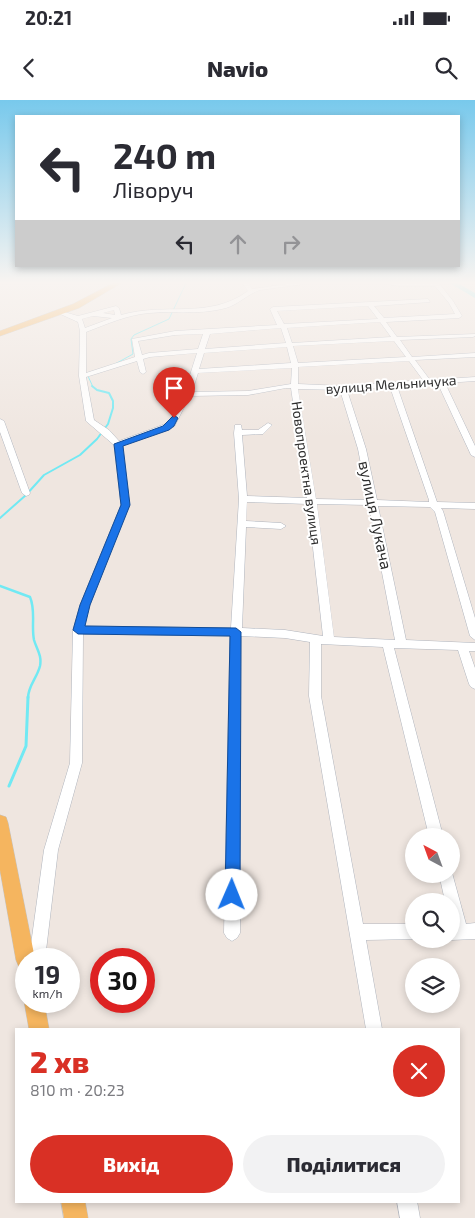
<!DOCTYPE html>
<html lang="uk">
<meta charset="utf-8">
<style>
:root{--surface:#fff;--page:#f2f2f3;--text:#2b2b33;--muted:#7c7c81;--accent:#d93025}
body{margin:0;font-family:"Exo 2",sans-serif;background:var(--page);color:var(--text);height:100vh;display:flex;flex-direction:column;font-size:19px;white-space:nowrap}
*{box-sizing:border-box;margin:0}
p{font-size:16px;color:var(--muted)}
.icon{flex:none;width:28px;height:28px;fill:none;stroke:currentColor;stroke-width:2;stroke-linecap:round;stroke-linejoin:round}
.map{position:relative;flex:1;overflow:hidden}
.side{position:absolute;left:15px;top:928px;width:445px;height:175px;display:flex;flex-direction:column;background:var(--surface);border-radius:0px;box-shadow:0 2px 8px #0003}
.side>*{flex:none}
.guide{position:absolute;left:15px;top:15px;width:445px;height:152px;border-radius:0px;box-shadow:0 2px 8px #0003;background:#fff;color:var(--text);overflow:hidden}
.needle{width:32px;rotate:319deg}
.tools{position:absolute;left:405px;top:728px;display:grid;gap:10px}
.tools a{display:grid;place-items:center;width:55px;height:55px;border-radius:50%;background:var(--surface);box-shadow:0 2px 8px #0003;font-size:25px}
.speed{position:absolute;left:15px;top:848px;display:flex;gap:10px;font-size:25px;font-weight:700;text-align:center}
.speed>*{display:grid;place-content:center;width:65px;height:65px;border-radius:50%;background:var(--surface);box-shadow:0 2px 8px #0003;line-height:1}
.speed small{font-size:12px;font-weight:400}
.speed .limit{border:8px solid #d22;background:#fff;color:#111}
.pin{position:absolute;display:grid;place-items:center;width:42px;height:42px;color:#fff;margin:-51px -21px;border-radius:50% 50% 50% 0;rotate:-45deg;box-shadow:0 0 5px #0007}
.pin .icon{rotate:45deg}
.me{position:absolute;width:55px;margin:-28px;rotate:1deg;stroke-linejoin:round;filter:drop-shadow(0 0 4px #0008)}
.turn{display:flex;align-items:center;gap:18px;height:105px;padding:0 15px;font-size:22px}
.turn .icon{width:65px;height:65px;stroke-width:2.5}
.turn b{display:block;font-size:35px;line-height:42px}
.lanes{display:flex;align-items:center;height:48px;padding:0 15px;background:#0003;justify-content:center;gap:25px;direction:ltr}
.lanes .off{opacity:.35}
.round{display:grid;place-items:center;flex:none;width:52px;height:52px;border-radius:26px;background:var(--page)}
.headline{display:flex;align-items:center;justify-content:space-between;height:85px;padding:0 15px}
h1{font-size:30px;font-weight:800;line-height:38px;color:var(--accent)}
.cta{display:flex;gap:10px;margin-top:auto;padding:10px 15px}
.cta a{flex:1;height:58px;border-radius:30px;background:var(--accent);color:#fff;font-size:20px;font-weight:800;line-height:58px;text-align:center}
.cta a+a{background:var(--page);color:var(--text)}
.status{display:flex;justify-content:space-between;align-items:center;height:35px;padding:0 25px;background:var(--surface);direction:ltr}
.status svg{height:14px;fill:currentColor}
header{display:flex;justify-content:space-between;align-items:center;height:65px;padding:0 15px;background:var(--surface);font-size:22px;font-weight:800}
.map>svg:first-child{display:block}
</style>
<div class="status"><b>20:21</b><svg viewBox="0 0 49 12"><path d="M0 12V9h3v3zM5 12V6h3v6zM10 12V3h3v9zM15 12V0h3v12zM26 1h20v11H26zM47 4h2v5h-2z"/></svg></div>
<header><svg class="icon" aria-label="back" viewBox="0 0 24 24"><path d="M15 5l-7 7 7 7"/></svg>Navio<svg class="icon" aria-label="search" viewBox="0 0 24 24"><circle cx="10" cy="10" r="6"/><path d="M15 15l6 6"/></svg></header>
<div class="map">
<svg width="475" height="1118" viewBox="0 0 475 1118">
<rect width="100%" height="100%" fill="#efe6e0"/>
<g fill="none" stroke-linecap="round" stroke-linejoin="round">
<!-- stream-far3 -->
<g stroke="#71e9f3" stroke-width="1">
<path d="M115,264L133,254L131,239L134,235L169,219L187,181"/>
<path d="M87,274L93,287"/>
</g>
<!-- stream-far2 -->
<path stroke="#71e9f3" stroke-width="2" d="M0,418L26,395L44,375L80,355L97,339L108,324L113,308V301L109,293L97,290L92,286"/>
<!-- stream-far1 -->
<path stroke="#71e9f3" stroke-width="2.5" d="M0,486L30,497C36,511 31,525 34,540C37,550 42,555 40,566C37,578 28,586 28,598"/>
<!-- stream -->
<path stroke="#71e9f3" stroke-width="3" d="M9,686L26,646L28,597"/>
<!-- river -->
<path fill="#71e9f3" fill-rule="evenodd" d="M446,181H454L475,193V198Z"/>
<!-- minor casing -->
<g stroke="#b0b5be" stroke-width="1">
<g id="minor">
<path d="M241,181H247L252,189L308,181H327L260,190C248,194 239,204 226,208C201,215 175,211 149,213C127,215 107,224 86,232V273L135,257L132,239L175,231L277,225L270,209L273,207L428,199L430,202L374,206L384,218L455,214L449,203L435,186H398L371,181H437L453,201L462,216L459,218L386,222L397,237L475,234V236L473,237L400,240L412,257L475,253V257L415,260L430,280L475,277V281L445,283L475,346V357L471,355L438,284L397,286L437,402L475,403V409L441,408L443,411L475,518V540L470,536L435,412L430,407L378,406L406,540L475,543V551H469L475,568V589L471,587L469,584L458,550L394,548L443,736H429L383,547L321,544V596L363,824H414V839H416L366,840L382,929H366L309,596L310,542L285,538L241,536L240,833L237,838L232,841L227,838L224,833L230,536L83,534L82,663L58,750L45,859H29L44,750L70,663L73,530L80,505L121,405L114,345L86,321L79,276L80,231L78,222L58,213L61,211L78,216L116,206L119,208L121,215C165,202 209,220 248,191ZM368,206L378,219L284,224L277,211ZM114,210L115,215L103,213ZM93,216L112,218L85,228L82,219ZM380,222L391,237L292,243L287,228ZM281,228L286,243L205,249L210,234ZM203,234L198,249L149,253L142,255L138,241L175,235ZM394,241L406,257L298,263L293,246ZM287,247L291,263L199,269L204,253ZM197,253L184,294L168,323L119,341L109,330L94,320L86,277L137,261L140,272L143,274L146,272L143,259L150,257ZM409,261L423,280L343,286L298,284V267ZM292,268L291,284L248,291L192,292L198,273ZM390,287L429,400V402L377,400L366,349L347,290ZM286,288H291L307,398L247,396L242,335L263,334L272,325L268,323L258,330H242L241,325H235L234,333L239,399L231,528L84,526L90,505L129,405L122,345L174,327L190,296L248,295ZM298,289L340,290L358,349L368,400L316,399ZM247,402L308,404L323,536L285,530L242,528L246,427L281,429L286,426L281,423L246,421ZM317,404L369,405L395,540L334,537Z"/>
<path d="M0,319L4,321L30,393L29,395L26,396L22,393L0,332Z"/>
<path d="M451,769L466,824L475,823V839L451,840L449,839H451V801H445L439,774H451Z"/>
<path d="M397,1101H417L420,1118H400Z"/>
</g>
</g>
<!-- major casing -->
<g stroke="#c4c4c4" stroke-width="1">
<g id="major">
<path d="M117,181H125L79,208L0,236V231L73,204Z"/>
<path d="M0,715L6,717L8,723L35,859H26V870L19,867L16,860L0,770Z"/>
<path d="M26,895V901H44L49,929H29L24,901Z"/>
<path d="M61,1101H85L88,1118H64Z"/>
</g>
</g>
<!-- minor -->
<use href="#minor" fill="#fff" fill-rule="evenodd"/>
<!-- major -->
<use href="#major" fill="#f5b55f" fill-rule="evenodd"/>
</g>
<!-- sky -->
<linearGradient id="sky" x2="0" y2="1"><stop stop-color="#78c9ec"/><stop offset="0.54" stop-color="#f8f4f1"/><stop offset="1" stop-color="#f8f4f1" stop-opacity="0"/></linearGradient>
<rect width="475" height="338" fill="url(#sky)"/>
<!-- route -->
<path fill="#1a73e8" stroke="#114b97" d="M174,315L178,318L174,326L169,330L123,346L130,405L90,505L85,526L236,528L241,532L240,795L238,800L232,803L227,800L225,795L230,536L78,534L73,530L80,505L121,405L114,344L163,326Z"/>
<g text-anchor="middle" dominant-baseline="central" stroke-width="4" stroke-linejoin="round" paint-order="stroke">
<!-- far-street labels -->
<g font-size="14" fill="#2e2e2e" stroke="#fff">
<text transform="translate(391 284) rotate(-4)">вулиця Мельничука</text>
<text transform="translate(307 373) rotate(82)">Новопроектна вулиця</text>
</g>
<!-- street labels -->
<g font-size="16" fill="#2e2e2e" stroke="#fff">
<text transform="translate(376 415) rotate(78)">вулиця Лукача</text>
</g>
</g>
</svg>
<div class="tools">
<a><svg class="needle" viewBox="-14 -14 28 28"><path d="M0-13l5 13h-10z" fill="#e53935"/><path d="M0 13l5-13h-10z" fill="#7c7c81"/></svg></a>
<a><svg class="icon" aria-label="search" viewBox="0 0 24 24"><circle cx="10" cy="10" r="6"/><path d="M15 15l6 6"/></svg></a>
<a><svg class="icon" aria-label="layers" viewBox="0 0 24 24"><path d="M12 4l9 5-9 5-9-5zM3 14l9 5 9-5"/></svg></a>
</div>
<div class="speed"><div>19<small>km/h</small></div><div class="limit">30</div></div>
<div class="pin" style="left:174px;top:318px;background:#d93025"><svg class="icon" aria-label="arrive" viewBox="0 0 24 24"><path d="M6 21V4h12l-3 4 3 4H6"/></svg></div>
<svg class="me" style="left:232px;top:795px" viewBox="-20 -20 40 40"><circle r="19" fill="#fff"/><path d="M0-13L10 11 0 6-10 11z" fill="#1a73e8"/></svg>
<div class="guide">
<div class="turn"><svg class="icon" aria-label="left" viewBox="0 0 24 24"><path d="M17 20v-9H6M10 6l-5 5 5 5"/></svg><div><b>240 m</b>Ліворуч</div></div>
<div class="lanes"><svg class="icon" aria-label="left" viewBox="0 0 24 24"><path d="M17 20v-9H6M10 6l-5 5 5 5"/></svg><svg class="icon off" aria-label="ahead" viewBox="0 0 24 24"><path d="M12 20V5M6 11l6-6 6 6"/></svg><svg class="icon off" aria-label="right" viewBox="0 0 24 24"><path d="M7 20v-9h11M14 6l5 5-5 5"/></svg></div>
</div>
<section class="side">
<div class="headline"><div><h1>2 хв</h1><p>810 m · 20:23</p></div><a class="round" style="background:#d93025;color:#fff"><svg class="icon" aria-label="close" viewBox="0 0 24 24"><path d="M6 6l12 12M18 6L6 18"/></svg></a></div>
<div class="cta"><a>Вихід</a><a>Поділитися</a></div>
</section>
</div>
